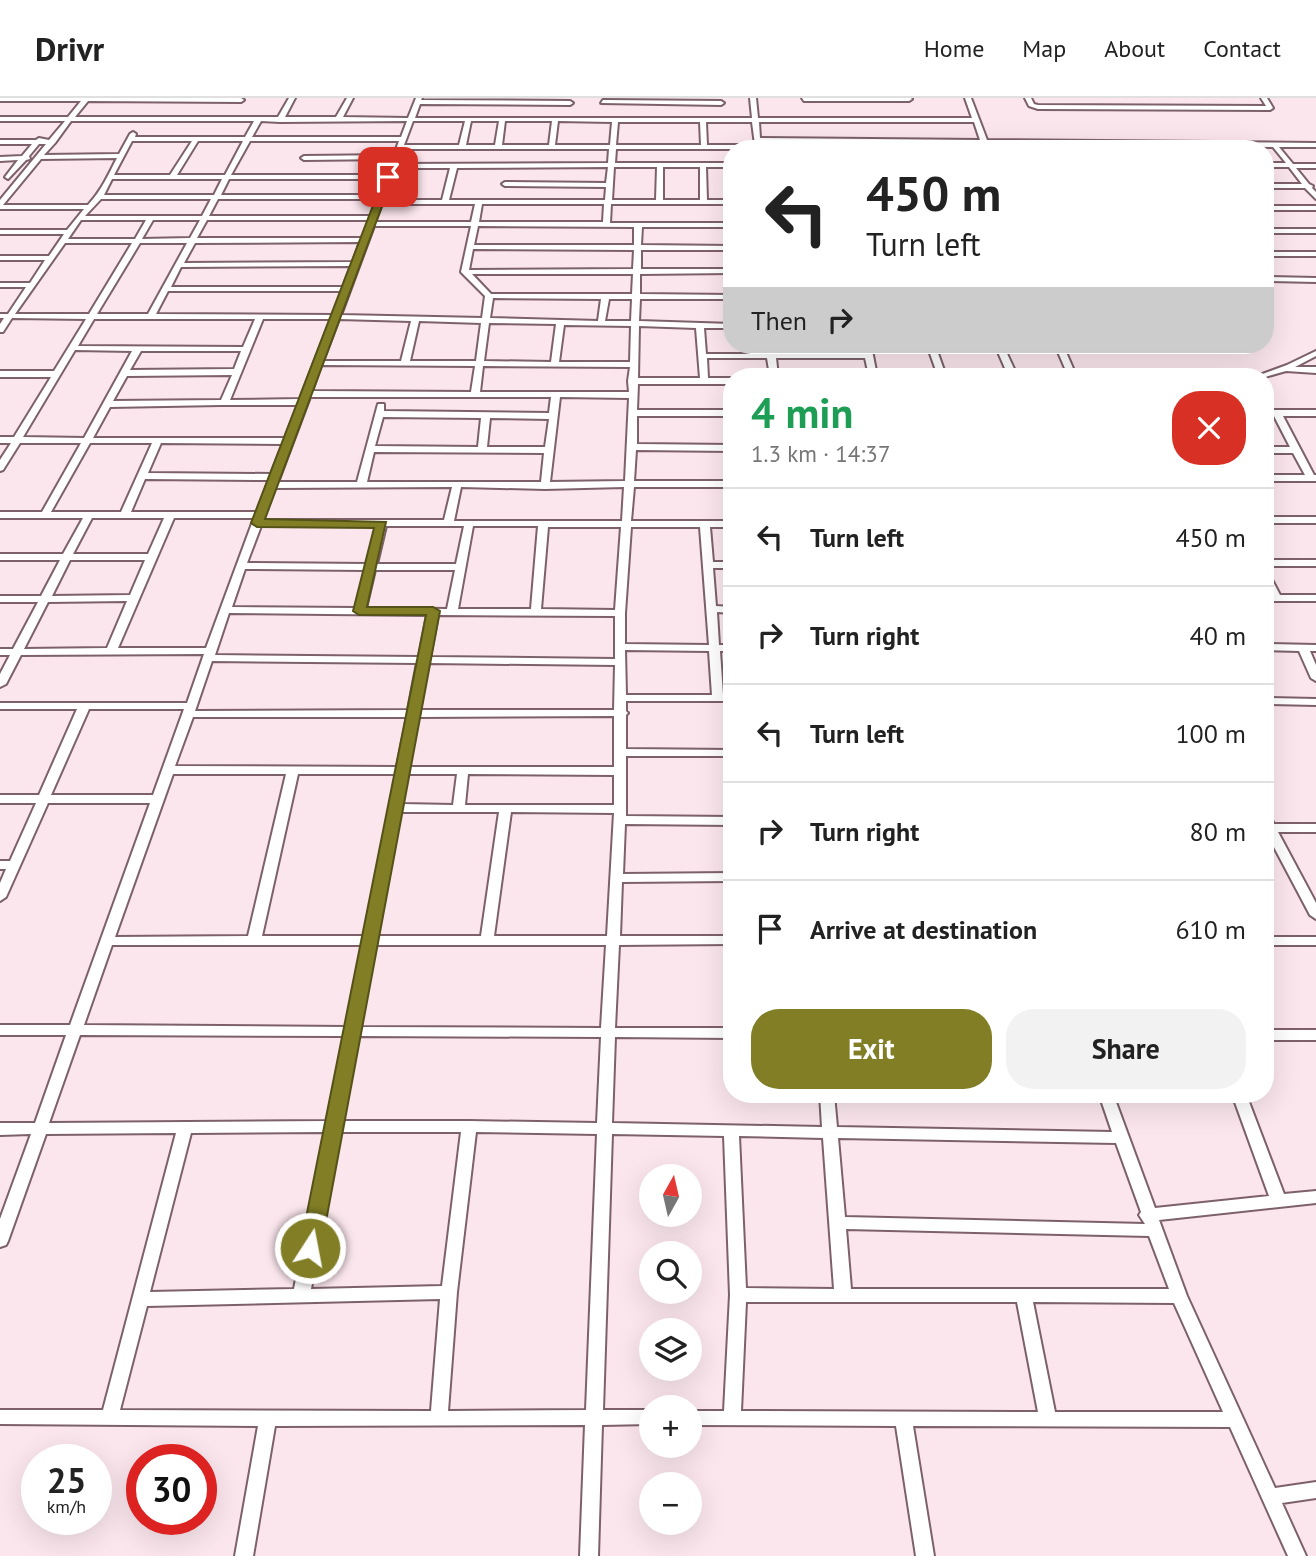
<!DOCTYPE html>
<meta charset="utf-8">
<style>
:root{--surface:#fff;--page:#f2f2f2;--text:#222;--muted:#767676;--line:#e0e0e0;--accent:#817e25}
body{margin:0;font-family:"PT Sans",sans-serif;background:var(--page);color:var(--text);height:100vh;display:flex;flex-direction:column;font-size:26px;white-space:nowrap}
*{box-sizing:border-box;margin:0}
p{font-size:23px;color:var(--muted)}
.icon{flex:none;width:38px;height:38px;fill:none;stroke:currentColor;stroke-width:2;stroke-linecap:round;stroke-linejoin:round}
.map{position:relative;flex:1;overflow:hidden}
.sheet{position:absolute;left:723px;top:270px;width:551px;height:735px;display:flex;flex-direction:column;background:var(--surface);border-radius:28px;box-shadow:0 7px 28px #0002}
.sheet>*{flex:none}
.top-card{position:absolute;left:723px;top:42px;width:551px;height:214px;border-radius:28px;box-shadow:0 7px 28px #0002;background:#fff;color:var(--text);overflow:hidden}
.needle{width:46px;rotate:8deg}
.fabs{position:absolute;left:639px;top:1066px;display:grid;gap:14px}
.fabs a{display:grid;place-items:center;width:63px;height:63px;border-radius:50%;background:var(--surface);box-shadow:0 7px 28px #0002;font-size:35px}
.speed{position:absolute;left:21px;top:1346px;display:flex;gap:14px;font-size:35px;font-weight:700;text-align:center}
.speed>*{display:grid;place-content:center;width:91px;height:91px;border-radius:50%;background:var(--surface);box-shadow:0 7px 28px #0002;line-height:1}
.speed small{font-size:18px;font-weight:400}
.speed .limit{border:10px solid #d22;background:#fff;color:#111}
.pin{position:absolute;display:grid;place-items:center;width:60px;height:60px;color:#fff;margin:-30px;border-radius:14px;box-shadow:0 4px 10px #0006}
.me{position:absolute;width:77px;margin:-38px;rotate:11deg;stroke-linejoin:round;filter:drop-shadow(0 0 5px #0008)}
.turn{display:flex;align-items:center;gap:24px;height:147px;padding:0 28px;font-size:32px}
.turn .icon{width:91px;height:91px;stroke-width:2.5}
.turn b{display:block;font-size:49px;line-height:60px}
.then{display:flex;align-items:center;height:66px;padding:0 28px;background:#0003;gap:14px;font-size:26px}
.round{display:grid;place-items:center;flex:none;width:74px;height:74px;border-radius:28px;background:var(--page)}
.overview{display:flex;align-items:center;justify-content:space-between;height:119px;padding:0 28px}
h1{font-size:42px;font-weight:600;line-height:52px;color:#1e9e55}
.button{display:flex;gap:14px;margin-top:auto;padding:14px 28px}
.button a{flex:1;height:80px;border-radius:28px;background:var(--accent);color:#fff;font-size:28px;font-weight:600;line-height:80px;text-align:center}
.button a+a{background:var(--page);color:var(--text)}
ul{padding:0;list-style:none}
li{display:flex;align-items:center;gap:21px;height:98px;padding:0 28px;border-top:2px solid var(--line)}
li div{flex:1}
li b{display:block;font-size:26px}
li em{font-style:normal}
header{display:flex;align-items:center;gap:42px;box-sizing:border-box;height:98px;padding:0 35px;background:var(--surface);border-bottom:2px solid var(--line)}
header strong{font-size:33px}
nav{display:flex;gap:38px;margin-inline-start:auto;font-size:24px}
.map>svg:first-child{display:block}
</style>
<header>
<strong>Drivr</strong>
<nav><a>Home</a><a>Map</a><a>About</a><a>Contact</a></nav>
</header>
<div class="map">
<svg width="1316" height="1458" viewBox="0 0 1316 1458">
<rect width="100%" height="100%" fill="#fbe6ed"/>
<g fill="none" stroke-linecap="round" stroke-linejoin="round">
<!-- minor casing -->
<g stroke="#7d616a" stroke-width="4">
<g id="minor">
<path d="M0,0H241L244,2L241,4L88,3L75,19H278L289,0H295L285,19H336L347,0H353L343,19L408,20L416,0H422L421,2L570,3L573,5L570,7L420,6L415,20H752L750,0H756L758,20H972L965,0H971L987,42L1316,45V49H1279L1293,66H1316V70H1296L1309,86L1313,88L1312,90L1316,94V101L1305,90H1265V86H1302L1289,69H1265V65H1286L1273,49L988,46L989,49L985,51L982,46L761,44V49L759,51H616L615,65H732V69H706L707,102H732V106H611L610,125H732V129H642L641,147L732,148V152H641V171H732V175L640,176V196L732,197V201H640L639,223L732,226V230H704L706,256H865L863,247H871L877,278H869L865,260H776L778,278H770L767,260H707L708,280H732V286H638L637,312H732V318H637V346L732,347V353L636,352L634,383H732V389H634L631,423H732V429H710L713,464H732V470H713L716,508L732,509V515L717,514L719,547H732V553H720L723,597H732V603H626V613L628,615L626,617V651L732,652V658H626V718L732,719V727L625,726L623,776L732,775V783L622,784L620,838H732V846L619,847L615,930H732V940L615,939L612,1025L822,1029L820,996H834L837,1029L1112,1034L1099,996H1113L1155,1110L1269,1098L1232,996H1246L1284,1096L1316,1093V1105L1159,1122L1187,1198L1275,1390L1316,1384V1400L1282,1405L1306,1458H1288L1230,1329L913,1328L934,1458H916L896,1328L690,1327V1313H724L730,1197L724,1038L612,1036L603,1312H651V1326L602,1327L598,1458H580L585,1327L275,1328L253,1458H235L258,1328L0,1326V1312H103L176,1035L46,1036L8,1143L6,1147L0,1149V1121L31,1036L0,1037V1025H35L66,937H0V927H70L150,705H48L6,799L0,803V785L6,771H0V763H10L36,705H0V697H39L77,611H0V605H187L204,556L21,557L6,586L0,589V576L10,557H0V551H13L38,504H0V498H41L60,462H0V456H63L83,420H0V414H42L81,345H20L3,372L0,373V362L11,345H0V339H14L51,279H0V273H54L86,221L12,220L3,234H0V226L4,220H0V216H8L26,189H0V185H30L45,162H0V158H49L64,136H0V132H67L84,111H0V102L46,46H39L29,58L30,61L26,62L8,81L5,79L18,62L0,63V59L22,58L32,46H0V42H36L39,40L49,42L65,23H0V19H68L81,3H0ZM71,23H254L245,39H135L136,36L133,34L130,36L119,56L44,57L55,45ZM261,23L280,24L407,23L401,39H252ZM413,23H465L459,47H404ZM471,23H499L495,47H466ZM505,23H552L549,47H502ZM558,23L612,24L610,47H555ZM618,24H700L701,47H616ZM706,24H752L755,47H707ZM759,24H974L980,42L760,40ZM132,43H192L170,77H114ZM198,43H243L225,77H177ZM250,43H399L394,57L304,58L301,60L304,62L392,61L386,77H231ZM403,51H609L608,65L397,66ZM117,60C108,77 102,92 88,107H3L41,61ZM608,69L606,85L505,84L502,86L505,88L606,89L605,102H449L457,70ZM614,69H657L656,102H612ZM663,69H700V102H663ZM396,70H450L442,102H384ZM112,81H222L214,97H104ZM229,81H385L379,97H221ZM101,101H211L202,118H85ZM218,101H377L371,118H209ZM382,106H475L471,124H375ZM482,106H604L603,124H479ZM81,122H146L135,141H68ZM153,122H200L190,140L142,141ZM207,122H369L362,140H197ZM374,128H471L461,174L485,198L482,220L341,217ZM478,128L634,129V147H474ZM360,144L353,164L184,165L195,145ZM65,145H132L89,216H15ZM140,145H187L148,216H97ZM473,151L634,152L633,171L469,172ZM351,168L343,189H171L181,169ZM472,176H633L632,196H491ZM168,193H342L333,217L156,216ZM493,200L601,201L598,223L490,220ZM609,201H632L631,223H605ZM94,221H255L243,249L78,248ZM263,221H331L300,301L230,302ZM339,221L411,223L401,263H323ZM419,223L481,225L476,263H410ZM489,225L556,226L551,264L484,263ZM564,227L631,228L630,264H559ZM639,228L696,230L700,280H638ZM75,252L132,253L84,340L23,339ZM141,253H241L234,271L130,272ZM321,267L475,268L471,294L312,293ZM483,268L630,269L628,283L629,294H480ZM232,277L221,302L113,303L127,278ZM310,299H551L549,315L384,313V306H378L357,384H278ZM560,299L629,300L625,383L550,384ZM221,307H298L285,340H93L110,309ZM383,319L481,320L478,349L375,348ZM490,320L549,321L545,349H487ZM90,345H152L121,414H51ZM161,345L283,346L271,376L148,375ZM374,354L544,355L541,384H367ZM145,381L269,382L257,414H131ZM452,389L444,422H263L275,390ZM461,389L545,391L624,389L622,423H454ZM92,420H164L148,456H73ZM174,420H254L206,550H118ZM261,428H377L367,466L247,465ZM386,428H464L456,466H377ZM473,428H538L531,511H458ZM548,429H621L615,512L541,511ZM631,429H700L709,547L625,546V515ZM70,462H145L130,497L52,498ZM245,471L365,472L356,510L232,509ZM375,472H455L447,511L366,510ZM127,503L107,550L24,551L48,504ZM229,515L427,517L419,559L215,557ZM438,517L615,518V561L430,559ZM625,552L709,553L712,597H626ZM212,563L417,565L408,612L195,613ZM428,565L615,567L614,612H420ZM89,611H184L153,697H51ZM614,618V669H409L418,619ZM193,619H407L397,669L175,668ZM173,676H286L248,838L115,839ZM298,676H396L364,838H262ZM407,676H457L453,707L402,706ZM468,676L614,677V707H465ZM400,714H499L481,838H377ZM511,714L614,715L607,838H494ZM112,847H362L346,929L84,927ZM375,847H606L601,930L360,929ZM80,937L344,938L327,1023L49,1025ZM358,938L601,939L597,1025L469,1023H342ZM325,1034L294,1191L150,1194L191,1035ZM340,1034H461L442,1188L311,1191ZM476,1034L597,1036L586,1312L448,1313L457,1194ZM739,1038L823,1040L834,1191L746,1190ZM838,1040L1116,1045L1141,1114L1139,1117L1145,1126L845,1119ZM846,1131L1149,1138L1169,1191H851ZM440,1201L431,1313L120,1312L147,1208ZM746,1204H1017L1038,1314L741,1313ZM1033,1204L1174,1205L1223,1314H1055Z"/>
<path d="M802,0H911L912,1L909,3H804Z"/>
<path d="M1025,0H1031L1034,6L1038,7L1266,8L1261,0H1267L1273,10L1270,12L1038,11L1029,8Z"/>
<path d="M603,2L721,3L724,5L721,7L601,5Z"/>
<rect x="1265" y="108" width="51" height="4"/>
<rect x="1265" y="131" width="51" height="4"/>
<rect x="1265" y="154" width="51" height="4"/>
<path d="M1265,179L1316,180V184L1265,183Z"/>
<path d="M927,247H935L945,275H1007L995,247H1003L1016,275H1067L1055,247H1063L1075,275L1084,278H938Z"/>
<path d="M1316,253V258L1295,269H1316V275L1286,273L1265,279L1257,278L1287,267Z"/>
<path d="M1265,312H1316V318H1283L1314,377H1316V383H1265V377H1305L1293,355H1265V349H1290L1274,318H1265Z"/>
<rect x="1265" y="419" width="51" height="6"/>
<rect x="1265" y="462" width="51" height="6"/>
<path d="M1265,475L1270,478L1280,497H1316V503H1265V497H1269L1265,489Z"/>
<path d="M1265,546L1316,547V553H1310L1316,567V583L1311,580L1299,553L1265,552Z"/>
<path d="M1265,600L1316,601V607L1265,606Z"/>
<path d="M1265,716L1269,717L1274,726H1316V734H1278L1316,805V821L1310,817L1265,732Z"/>
<rect x="1265" y="839" width="51" height="8"/>
<rect x="1265" y="932" width="51" height="10"/>
</g>
</g>
<!-- minor -->
<use href="#minor" fill="#fff" fill-rule="evenodd"/>
</g>
<!-- route -->
<path fill="#817e25" stroke="#545218" stroke-width="2" d="M388,76L393,79L265,421L386,424L367,509H433L440,513L321,1150L318,1156H303L300,1150L426,517H359L353,513L374,430L257,429L251,425L384,79Z"/>
</svg>
<div class="fabs">
<a><svg class="needle" viewBox="-14 -14 28 28"><path d="M0-13l5 13h-10z" fill="#e53935"/><path d="M0 13l5-13h-10z" fill="#767676"/></svg></a>
<a><svg class="icon" aria-label="search" viewBox="0 0 24 24"><circle cx="10" cy="10" r="6"/><path d="M15 15l6 6"/></svg></a>
<a><svg class="icon" aria-label="layers" viewBox="0 0 24 24"><path d="M12 4l9 5-9 5-9-5zM3 14l9 5 9-5"/></svg></a>
<a>+</a>
<a>−</a>
</div>
<div class="speed"><div>25<small>km/h</small></div><div class="limit">30</div></div>
<div class="pin" style="left:388px;top:79px;background:#d93025"><svg class="icon" aria-label="arrive" viewBox="0 0 24 24"><path d="M6 21V4h12l-3 4 3 4H6"/></svg></div>
<svg class="me" style="left:310px;top:1150px" viewBox="-20 -20 40 40"><circle r="17" fill="#817e25" stroke="#fff" stroke-width="3"/><path d="M0-11L8 9 0 5-8 9z" fill="#fff"/></svg>
<div class="top-card">
<div class="turn"><svg class="icon" aria-label="left" viewBox="0 0 24 24"><path d="M17 20v-9H6M10 6l-5 5 5 5"/></svg><div><b>450 m</b>Turn left</div></div>
<div class="then">Then<svg class="icon" aria-label="right" viewBox="0 0 24 24"><path d="M7 20v-9h11M14 6l5 5-5 5"/></svg></div>
</div>
<section class="sheet">
<div class="overview"><div><h1>4 min</h1><p>1.3 km · 14:37</p></div><a class="round" style="background:#d93025;color:#fff"><svg class="icon" aria-label="close" viewBox="0 0 24 24"><path d="M6 6l12 12M18 6L6 18"/></svg></a></div>
<ul>
<li><svg class="icon" aria-label="left" viewBox="0 0 24 24"><path d="M17 20v-9H6M10 6l-5 5 5 5"/></svg><div><b>Turn left</b></div><em>450 m</em></li>
<li><svg class="icon" aria-label="right" viewBox="0 0 24 24"><path d="M7 20v-9h11M14 6l5 5-5 5"/></svg><div><b>Turn right</b></div><em>40 m</em></li>
<li><svg class="icon" aria-label="left" viewBox="0 0 24 24"><path d="M17 20v-9H6M10 6l-5 5 5 5"/></svg><div><b>Turn left</b></div><em>100 m</em></li>
<li><svg class="icon" aria-label="right" viewBox="0 0 24 24"><path d="M7 20v-9h11M14 6l5 5-5 5"/></svg><div><b>Turn right</b></div><em>80 m</em></li>
<li><svg class="icon" aria-label="arrive" viewBox="0 0 24 24"><path d="M6 21V4h12l-3 4 3 4H6"/></svg><div><b>Arrive at destination</b></div><em>610 m</em></li>
</ul>
<div class="button"><a>Exit</a><a>Share</a></div>
</section>
</div>
